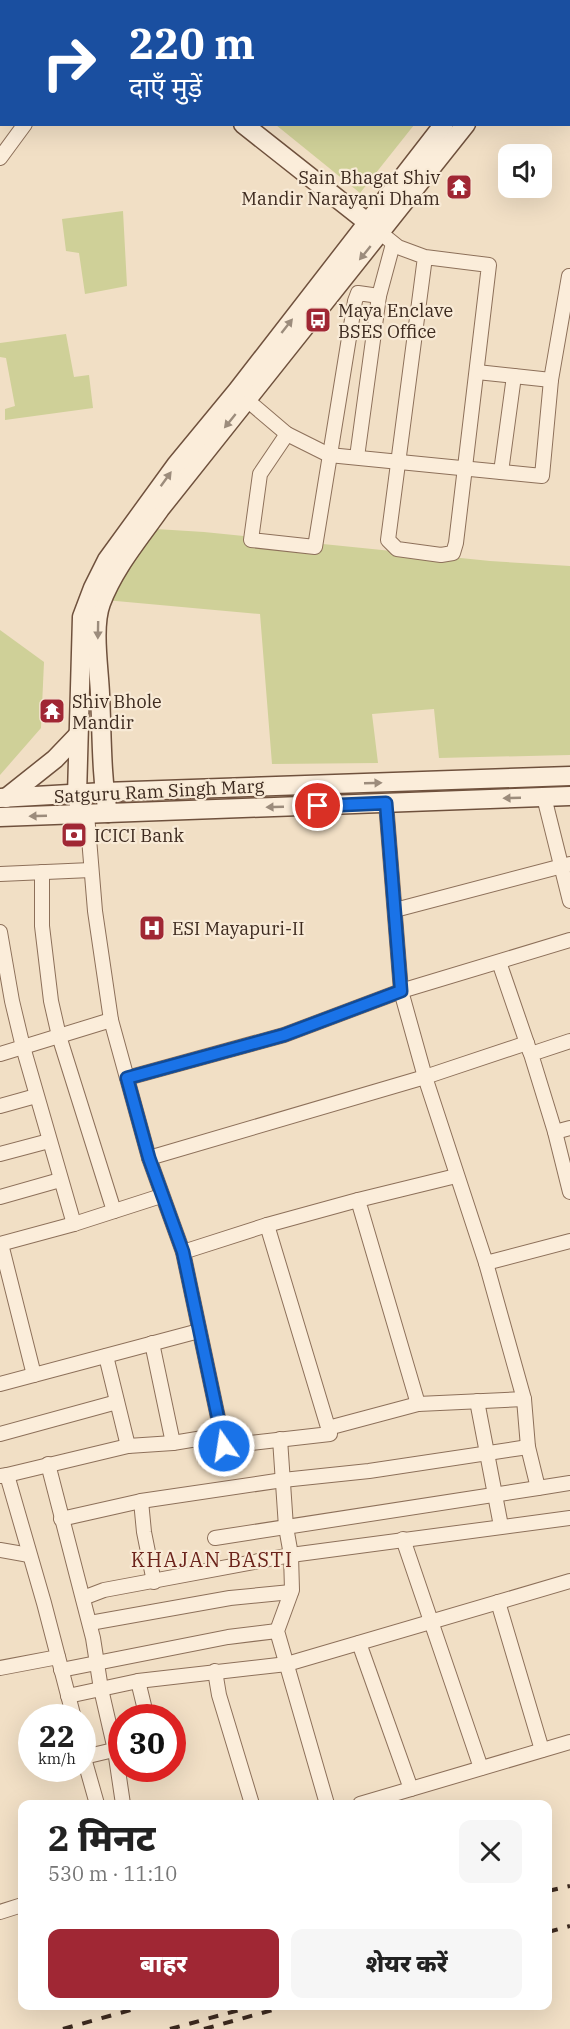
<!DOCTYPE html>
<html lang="hi">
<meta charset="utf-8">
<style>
:root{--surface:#fff;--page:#f6f6f6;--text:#222;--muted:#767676;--accent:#a02734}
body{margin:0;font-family:"IBM Plex Serif","Noto Sans Devanagari",serif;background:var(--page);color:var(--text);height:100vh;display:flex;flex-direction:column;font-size:22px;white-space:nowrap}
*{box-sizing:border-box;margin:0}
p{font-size:20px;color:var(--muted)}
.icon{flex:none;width:33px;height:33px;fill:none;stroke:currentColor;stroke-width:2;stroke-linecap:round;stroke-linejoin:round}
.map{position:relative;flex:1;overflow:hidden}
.side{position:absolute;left:18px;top:1800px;width:534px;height:210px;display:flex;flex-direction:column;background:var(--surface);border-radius:12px;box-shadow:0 6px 24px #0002}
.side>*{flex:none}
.guide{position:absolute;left:0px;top:0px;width:570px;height:126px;box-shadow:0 6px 24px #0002;background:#1a4fa0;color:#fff;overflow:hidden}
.tools{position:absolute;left:498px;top:144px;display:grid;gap:12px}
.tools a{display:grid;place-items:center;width:54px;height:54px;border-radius:12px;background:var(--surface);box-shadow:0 6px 24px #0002;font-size:30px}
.speed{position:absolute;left:18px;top:1704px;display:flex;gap:12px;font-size:30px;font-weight:700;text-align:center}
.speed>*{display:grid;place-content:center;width:78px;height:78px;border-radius:50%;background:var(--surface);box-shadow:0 6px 24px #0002;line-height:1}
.speed small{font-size:15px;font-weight:400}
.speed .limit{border:9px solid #d22;background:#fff;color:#111}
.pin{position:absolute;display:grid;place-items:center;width:51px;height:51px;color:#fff;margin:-26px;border:3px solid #fff;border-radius:50%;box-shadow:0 2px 6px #0007}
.me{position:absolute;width:66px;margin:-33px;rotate:347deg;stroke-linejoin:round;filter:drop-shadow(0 0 4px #0008)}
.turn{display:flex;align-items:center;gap:21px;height:126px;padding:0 30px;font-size:27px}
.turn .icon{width:78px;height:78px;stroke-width:2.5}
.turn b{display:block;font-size:42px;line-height:51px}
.round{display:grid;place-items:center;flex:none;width:63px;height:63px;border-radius:12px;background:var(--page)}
.summary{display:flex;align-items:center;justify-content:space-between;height:102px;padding:0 30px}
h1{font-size:36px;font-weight:800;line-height:45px}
.button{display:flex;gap:12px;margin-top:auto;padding:12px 30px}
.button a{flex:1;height:69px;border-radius:12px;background:var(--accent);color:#fff;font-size:24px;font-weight:800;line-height:69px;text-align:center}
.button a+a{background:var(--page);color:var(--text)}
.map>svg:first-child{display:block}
</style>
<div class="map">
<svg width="570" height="2029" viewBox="0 0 570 2029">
<rect width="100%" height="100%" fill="#f1dfc5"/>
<!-- green -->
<g fill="#cfd098">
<path d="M170,0H367L169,1Z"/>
<path d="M276,125H414L360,193Z"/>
<path d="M123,211L127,286L85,294L79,253L66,251L62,219Z"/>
<path d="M66,334L74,377L89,375L93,408L5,420V409L15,406L6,358L0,357V343Z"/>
<path d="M156,529L204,532L490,561L570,566V755L439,758L434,709L372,714L378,763L272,764L260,614L105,600L112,574Z"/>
<path d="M0,630L44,662L41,728L0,775Z"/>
</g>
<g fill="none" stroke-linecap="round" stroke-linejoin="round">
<!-- street casing -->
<g stroke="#8d705a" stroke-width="16">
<g id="street">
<path d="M0,158L25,124"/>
<path d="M372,226L398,247L425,257L489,265L456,543L453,553L441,555L397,549L388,540L425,257"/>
<path d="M477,372L551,380"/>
<path d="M247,400L287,434L329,455L542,476L551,380L569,276"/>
<path d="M287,434L260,474L251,540L315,547L355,301L358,293L379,296"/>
<path d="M357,457L379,296L393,244"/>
<path d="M501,472L514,376"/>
<path d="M544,797L570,901"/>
<path d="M386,803L401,991L425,1077L486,1263L570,1241"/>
<path d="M87,814L95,911L111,1020L149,1158L183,1252L224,1446L330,1434L267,1225"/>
<path d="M42,872V926L51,1001L59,1036L114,1211"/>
<path d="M0,874L91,870"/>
<path d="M395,910L570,864"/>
<path d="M0,932L12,1001L23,1047L74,1224"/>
<path d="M499,962L530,1052"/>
<path d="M570,1041L531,1054L555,1132L570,1192"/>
<path d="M0,1054L111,1020"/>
<path d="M127,1078L284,1035L401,991L570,940"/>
<path d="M0,1106L36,1096"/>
<path d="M555,1132L570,1128"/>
<path d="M0,1154L49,1141"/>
<path d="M149,1158L425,1077L527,1043"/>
<path d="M456,1176L358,1200L418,1404L524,1399L486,1263"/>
<path d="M0,1197L60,1180"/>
<path d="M0,1244L74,1224L161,1196"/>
<path d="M1,1244L34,1375"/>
<path d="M183,1252L267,1225L358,1200"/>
<path d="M152,1343L173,1443"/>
<path d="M106,1356L128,1446"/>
<path d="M0,1384L199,1331"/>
<path d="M524,1399L528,1447L538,1488L570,1483"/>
<path d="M477,1401L501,1526"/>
<path d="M328,1428L418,1404"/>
<path d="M0,1434L117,1402"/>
<path d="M280,1439L286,1527L291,1555L292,1590L277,1631L327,1804"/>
<path d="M48,1464L93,1638L101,1689L115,1750L123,1804"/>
<path d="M7,1475L128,1446L173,1443L221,1435"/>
<path d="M0,1476L7,1475L44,1603L74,1718"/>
<path d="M141,1501L144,1532L154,1582"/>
<path d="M61,1519L141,1501L283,1480L369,1471L528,1447"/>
<path d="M215,1538L538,1488"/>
<path d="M403,1539L481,1768"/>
<path d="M0,1550L29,1555"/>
<path d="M83,1598L104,1590L291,1555L570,1518"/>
<path d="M498,1602L542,1750"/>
<path d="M90,1623L230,1598L291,1592"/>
<path d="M359,1643L411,1789"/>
<path d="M0,1668L58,1657"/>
<path d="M61,1670L228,1637L277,1631"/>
<path d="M215,1671L219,1695L252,1804"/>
<path d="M138,1681L147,1718"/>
<path d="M68,1696L138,1681L287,1664L570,1581"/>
<path d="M82,1751L97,1804"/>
<path d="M84,1757L122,1748"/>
<path d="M360,1804L570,1742"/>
<path d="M0,1912L22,1905"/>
</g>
</g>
<!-- secondary casing -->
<g stroke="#6f513d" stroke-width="21">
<g id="secondary">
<path d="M83,0L85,2"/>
<path d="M148,2L149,0"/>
<path d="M540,2L541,0"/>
<path d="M560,2L561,0"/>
<path d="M243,124L367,222"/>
<path d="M0,798L104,792L570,776"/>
<path d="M6,798L55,759L78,735"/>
<path d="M108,813C101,774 102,734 100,694C99,668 92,627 101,603C114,568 139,539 160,509L466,124"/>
<path d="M81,814L77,795L82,617L93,588L107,560L176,465L237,391L444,124"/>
<path d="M0,817L570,796"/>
</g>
</g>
<!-- street -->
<use href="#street" stroke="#fbedda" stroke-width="14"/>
<!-- secondary -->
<use href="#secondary" stroke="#fbedda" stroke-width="18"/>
<!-- rail -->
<g stroke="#3d2a1f" stroke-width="4" stroke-dasharray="10 10" stroke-linecap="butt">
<path d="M548,1891L570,1886"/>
<path d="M548,1932L570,1926"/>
<path d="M63,2029L145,2006"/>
<path d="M170,2029L254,2006"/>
<path d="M204,2029L287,2006"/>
</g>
</g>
<!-- one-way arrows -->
<defs><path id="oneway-solid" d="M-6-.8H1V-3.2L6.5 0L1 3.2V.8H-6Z" transform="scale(1.5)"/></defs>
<g fill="#9c8c7c">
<use href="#oneway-solid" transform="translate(365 253) rotate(129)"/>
<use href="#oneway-solid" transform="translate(287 326) rotate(-52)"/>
<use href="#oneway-solid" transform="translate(230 421) rotate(129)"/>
<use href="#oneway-solid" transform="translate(166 479) rotate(-54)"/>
<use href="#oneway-solid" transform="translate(98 630) rotate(91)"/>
<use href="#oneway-solid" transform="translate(373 783) rotate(-2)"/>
<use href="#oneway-solid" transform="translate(512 798) rotate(178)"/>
<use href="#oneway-solid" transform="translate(275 807) rotate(178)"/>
<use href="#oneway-solid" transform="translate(38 816) rotate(178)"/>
</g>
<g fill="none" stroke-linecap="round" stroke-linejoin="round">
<!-- route casing -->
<g stroke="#114b97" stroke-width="15">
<path id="route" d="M224,1446L183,1252L149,1158L127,1078L284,1035L401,991L386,803L318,806"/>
</g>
<!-- route -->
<use href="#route" stroke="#1a73e8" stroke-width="10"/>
</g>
<!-- icons -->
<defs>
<g id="temple-square" transform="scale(1.35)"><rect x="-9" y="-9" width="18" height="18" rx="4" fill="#a02734" stroke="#f8ead6"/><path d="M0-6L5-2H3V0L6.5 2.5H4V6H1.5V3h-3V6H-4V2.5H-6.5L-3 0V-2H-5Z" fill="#fff"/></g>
<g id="bus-square" transform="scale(1.35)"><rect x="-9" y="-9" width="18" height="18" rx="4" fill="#a02734" stroke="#f8ead6"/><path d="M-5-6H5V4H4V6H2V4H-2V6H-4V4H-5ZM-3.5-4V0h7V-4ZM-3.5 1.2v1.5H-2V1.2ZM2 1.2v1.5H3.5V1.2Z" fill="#fff"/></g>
<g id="bank-square" transform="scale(1.35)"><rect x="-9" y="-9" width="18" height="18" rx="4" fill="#a02734" stroke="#f8ead6"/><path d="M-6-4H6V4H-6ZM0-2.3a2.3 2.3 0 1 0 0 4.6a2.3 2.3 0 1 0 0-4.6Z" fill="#fff"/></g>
<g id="hospital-square" transform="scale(1.35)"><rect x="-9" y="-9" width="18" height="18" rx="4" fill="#a02734" stroke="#f8ead6"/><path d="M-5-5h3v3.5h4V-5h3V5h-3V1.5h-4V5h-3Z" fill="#fff"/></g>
</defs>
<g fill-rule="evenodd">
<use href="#temple-square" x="459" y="187"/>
<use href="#bus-square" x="318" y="320"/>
<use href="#temple-square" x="52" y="711"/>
<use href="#bank-square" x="74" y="835"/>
<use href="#hospital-square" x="152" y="928"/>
</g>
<g text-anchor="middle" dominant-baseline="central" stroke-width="4.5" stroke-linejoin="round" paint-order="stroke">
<!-- poi labels -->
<g font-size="18" fill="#3d2a1f" stroke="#f8ead6" text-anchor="start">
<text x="440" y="177" text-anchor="end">Sain Bhagat Shiv<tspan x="440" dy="21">Mandir Narayani Dham</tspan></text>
<text x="338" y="310">Maya Enclave<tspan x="338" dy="21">BSES Office</tspan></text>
<text x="72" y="701">Shiv Bhole<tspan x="72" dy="21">Mandir</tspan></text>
<text x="94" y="835">ICICI Bank</text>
<text x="172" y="928">ESI Mayapuri-II</text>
</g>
<!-- street labels -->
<g font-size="18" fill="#3d2a1f" stroke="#f8ead6">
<text transform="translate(159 791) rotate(-3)">Satguru Ram Singh Marg</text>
</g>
<!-- neighbourhood labels -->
<g font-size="20" letter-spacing="1.5" fill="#6c241c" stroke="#f8ead6">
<text x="212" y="1559">KHAJAN BASTI</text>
</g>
</g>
</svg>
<div class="tools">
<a><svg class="icon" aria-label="sound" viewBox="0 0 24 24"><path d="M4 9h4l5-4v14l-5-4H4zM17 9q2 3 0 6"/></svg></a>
</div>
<div class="speed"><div>22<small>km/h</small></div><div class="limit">30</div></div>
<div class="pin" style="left:318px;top:806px;background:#d93025"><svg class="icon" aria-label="arrive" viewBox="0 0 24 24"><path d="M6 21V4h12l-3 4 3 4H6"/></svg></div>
<svg class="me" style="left:224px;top:1446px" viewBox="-20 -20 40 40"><circle r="17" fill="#1a73e8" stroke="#fff" stroke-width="3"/><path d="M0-11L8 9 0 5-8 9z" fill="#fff"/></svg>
<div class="guide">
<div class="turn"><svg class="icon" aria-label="right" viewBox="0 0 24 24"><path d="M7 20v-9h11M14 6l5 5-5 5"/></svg><div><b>220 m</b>दाएँ मुड़ें</div></div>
</div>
<section class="side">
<div class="summary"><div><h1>2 मिनट</h1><p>530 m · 11:10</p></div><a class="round"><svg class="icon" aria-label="close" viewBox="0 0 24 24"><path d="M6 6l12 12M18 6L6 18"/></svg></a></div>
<div class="button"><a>बाहर</a><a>शेयर करें</a></div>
</section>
</div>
